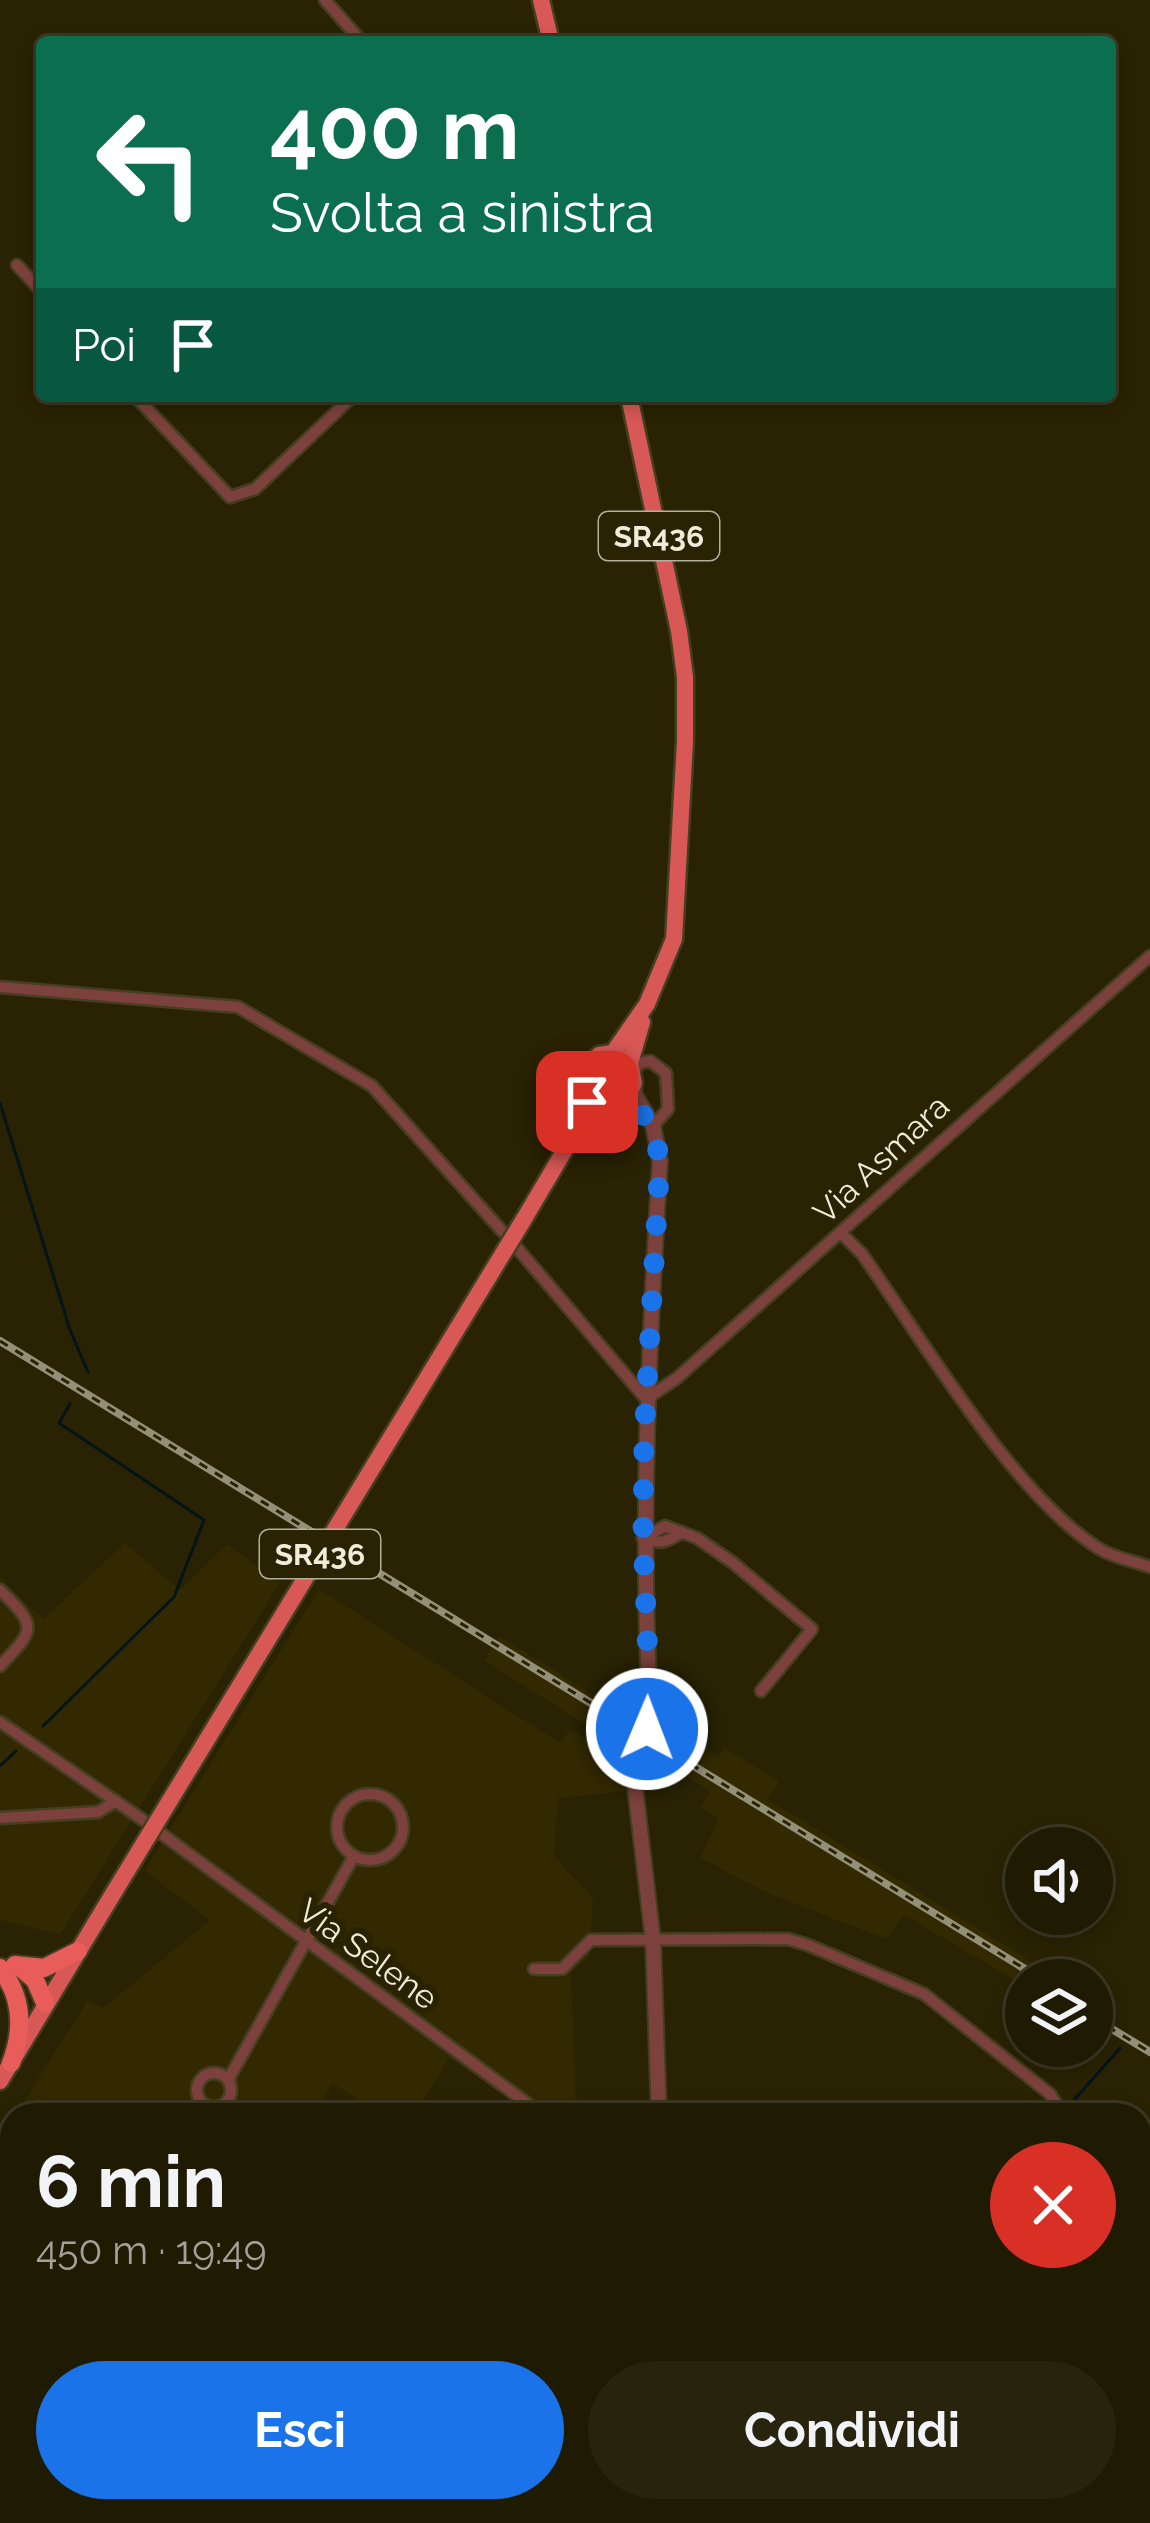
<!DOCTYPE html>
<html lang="it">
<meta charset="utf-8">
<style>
:root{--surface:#1f1a02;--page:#27230c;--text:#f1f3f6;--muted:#a1a199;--line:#3c3824;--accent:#1a73e8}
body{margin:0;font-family:Raleway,sans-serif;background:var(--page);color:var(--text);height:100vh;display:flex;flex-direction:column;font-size:45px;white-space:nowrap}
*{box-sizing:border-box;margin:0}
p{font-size:39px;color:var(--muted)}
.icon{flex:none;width:66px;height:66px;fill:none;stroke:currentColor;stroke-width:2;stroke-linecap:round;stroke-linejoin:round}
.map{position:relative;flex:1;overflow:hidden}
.drawer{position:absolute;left:0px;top:2103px;width:1152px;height:420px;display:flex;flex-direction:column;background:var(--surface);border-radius:36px 36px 0 0;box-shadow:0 6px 18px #0003,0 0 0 3px var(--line)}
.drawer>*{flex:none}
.hud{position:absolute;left:36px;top:36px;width:1080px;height:366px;border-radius:12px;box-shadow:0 6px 18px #0003,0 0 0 3px var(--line);background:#0b6e4f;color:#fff;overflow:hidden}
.controls{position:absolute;left:1005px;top:1827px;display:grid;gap:24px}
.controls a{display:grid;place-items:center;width:108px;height:108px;border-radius:50%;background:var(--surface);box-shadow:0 6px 18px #0003,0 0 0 3px var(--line);font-size:60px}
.pin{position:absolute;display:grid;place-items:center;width:102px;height:102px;color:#fff;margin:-51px;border-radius:24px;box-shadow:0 6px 18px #0006}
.me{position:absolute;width:132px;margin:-66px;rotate:1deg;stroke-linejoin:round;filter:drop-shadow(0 0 9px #0008)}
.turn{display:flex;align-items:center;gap:42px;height:252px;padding:0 36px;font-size:54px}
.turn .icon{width:156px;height:156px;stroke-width:2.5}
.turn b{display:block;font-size:84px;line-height:102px}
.then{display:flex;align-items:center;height:114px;padding:0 36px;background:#0003;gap:24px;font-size:45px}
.round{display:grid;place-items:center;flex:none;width:126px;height:126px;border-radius:63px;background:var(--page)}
.summary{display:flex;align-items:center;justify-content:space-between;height:204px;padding:0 36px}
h1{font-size:72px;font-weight:700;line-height:90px}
.primary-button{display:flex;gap:24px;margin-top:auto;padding:24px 36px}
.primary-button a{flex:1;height:138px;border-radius:72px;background:var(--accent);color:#fff;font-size:48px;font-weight:700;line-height:138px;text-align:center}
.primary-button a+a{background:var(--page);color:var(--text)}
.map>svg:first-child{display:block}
</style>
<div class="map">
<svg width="1150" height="2523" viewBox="0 0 1150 2523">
<rect width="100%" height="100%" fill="#292203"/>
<!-- built -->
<g fill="#322901">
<path d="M125,1543L180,1590L227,1544L280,1583L60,1935L0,1920V1577L43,1619Z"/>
<path d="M319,1589L560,1743L570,1729L601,1749L609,1739L484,1661L499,1636L597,1697L606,1684L639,1706L632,1720L678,1748L686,1736L718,1757L725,1748L779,1781L768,1799L1034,1963L1021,1984L904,1915L886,1939L772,1895L700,1858L718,1819L700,1807L710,1791L675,1769L672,1773L651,1766V1755L637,1747L626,1791L558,1798L554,1856L593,1898L590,1957L571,1973L576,2104L515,2103L449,2058L415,2115H383L332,2083L313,2115H15L88,2000L103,2008L210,1920L144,1871Z"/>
<path d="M374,2511L536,2513L619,2511L617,2523H367Z"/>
</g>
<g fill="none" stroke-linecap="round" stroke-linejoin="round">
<!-- stream -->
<g stroke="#04151a" stroke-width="3">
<path d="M0,1103L70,1330L88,1372"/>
<path d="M43,1726L174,1597L204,1520L59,1423L70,1404"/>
<path d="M0,1766L16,1751"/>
<path d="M1067,2108L1120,2048"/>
</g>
<!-- minor casing -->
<g stroke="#453e21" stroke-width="15">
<g id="minor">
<path d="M325,0L362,42"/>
<path d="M17,265L42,292"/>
<path d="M135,396L230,497L255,489L353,396"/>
<path d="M0,987L238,1007L372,1086L502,1231"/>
<path d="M634,1072L640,1063L650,1061L666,1073L668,1109L653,1126"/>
<path d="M841,1233L862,1254C923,1340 1012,1493 1098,1548C1113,1558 1134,1561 1150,1567"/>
<path d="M518,1249L646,1399L677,1378L1150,956"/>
<path d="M643,1538L665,1526L697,1538L732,1562L812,1629L761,1691"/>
<path d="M643,1538C660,1545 667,1542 682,1532"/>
<path d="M0,1590C37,1626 36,1629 0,1666"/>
<path d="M0,1722L143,1820"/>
<circle cx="370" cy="1827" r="33"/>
<path d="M0,1818L98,1812L116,1801"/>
<path d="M162,1834L543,2115"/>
<path d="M534,1969H562L591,1940L788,1939L808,1945L924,1994L1050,2094L1063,2115"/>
<circle cx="214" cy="2090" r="17"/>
<path d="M228,2080L354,1856"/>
<path d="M1140,2419L1150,2400"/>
<path d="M1084,2523L1090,2511"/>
</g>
</g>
<!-- tertiary casing -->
<g stroke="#453e21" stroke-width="18">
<g id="tertiary">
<path d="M634,1083L635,1095L653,1126L660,1161C649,1343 640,1523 650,1706L647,1729"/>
<path d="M641,1749L635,1787L653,1940L659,2115"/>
<path d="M670,2511L671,2523"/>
</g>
</g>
<!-- primary casing -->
<g stroke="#453e21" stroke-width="21">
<g id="primary">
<path d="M541,0L551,42"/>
<path d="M613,1053L647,1004L674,939L685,741V677L679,631L629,396"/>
<path d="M630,1063L613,1053L599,1055L585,1070L587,1091L607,1103L627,1096L634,1083L630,1063L642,1022"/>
<path d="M524,1219L579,1126L587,1091"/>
<path d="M0,2081L116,1889"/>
</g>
</g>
<!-- trunk casing -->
<g stroke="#453e21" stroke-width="22">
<g id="trunk">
<path d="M15,1965L44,1968L78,1951"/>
<path d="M0,1968C23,1997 24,2029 11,2063"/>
<path d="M21,1968L35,1980L45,2003"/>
<path d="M0,2267L12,2276"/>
<path d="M0,2285L12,2292"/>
<path d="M768,2511L877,2523"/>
<path d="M890,2511L990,2523"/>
</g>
</g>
<!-- minor -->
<use href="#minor" stroke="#7d413d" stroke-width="10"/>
<!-- tertiary -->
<use href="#tertiary" stroke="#7d413d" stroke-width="14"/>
<!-- primary -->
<use href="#primary" stroke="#d75855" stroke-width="16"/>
<!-- trunk -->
<use href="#trunk" stroke="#e85c5a" stroke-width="18"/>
<!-- rail casing -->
<g stroke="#948f77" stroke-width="8">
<g id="rail">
<path d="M0,1341L1043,1980"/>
<path d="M1092,2017L1150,2052"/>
</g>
</g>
<!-- rail -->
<use href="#rail" stroke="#292203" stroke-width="3" stroke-dasharray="9" stroke-linecap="butt"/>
<!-- primary-bridge casing -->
<g stroke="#453e21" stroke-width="21" stroke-linecap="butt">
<path id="primary-bridge" d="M116,1889L524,1219"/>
</g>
<!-- primary-bridge -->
<use href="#primary-bridge" stroke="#d75855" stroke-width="16"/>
</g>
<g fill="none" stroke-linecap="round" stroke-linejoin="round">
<!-- route -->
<path stroke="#1a73e8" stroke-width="21" stroke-dasharray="0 37.8" d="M587,1102V1090C621,1127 642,1076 660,1160L644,1438L643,1538L650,1706L647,1729"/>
</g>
<g text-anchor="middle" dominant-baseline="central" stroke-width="12" stroke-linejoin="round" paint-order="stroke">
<!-- shield labels -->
<g fill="#292203" stroke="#b4af9a" stroke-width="3">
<rect x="599" y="512" width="120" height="48" rx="9"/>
<rect x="260" y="1530" width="120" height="48" rx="9"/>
</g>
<g font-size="30" font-weight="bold" fill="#f0ecda">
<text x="659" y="536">SR436</text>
<text x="320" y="1554">SR436</text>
</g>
<!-- street labels -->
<g font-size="33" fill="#f0ecda" stroke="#292203">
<text transform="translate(881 1159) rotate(-43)">Via Asmara</text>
<text transform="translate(368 1954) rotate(36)">Via Selene</text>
</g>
</g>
</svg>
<div class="controls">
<a><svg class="icon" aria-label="sound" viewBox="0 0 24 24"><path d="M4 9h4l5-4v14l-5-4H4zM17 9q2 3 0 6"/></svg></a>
<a><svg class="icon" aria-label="layers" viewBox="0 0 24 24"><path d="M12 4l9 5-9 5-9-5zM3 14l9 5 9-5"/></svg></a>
</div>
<div class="pin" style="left:587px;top:1102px;background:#d93025"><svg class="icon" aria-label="arrive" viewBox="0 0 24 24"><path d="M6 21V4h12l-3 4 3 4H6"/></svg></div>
<svg class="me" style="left:647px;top:1729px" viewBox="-20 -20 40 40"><circle r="17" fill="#1a73e8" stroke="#fff" stroke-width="3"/><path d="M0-11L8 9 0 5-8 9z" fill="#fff"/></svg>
<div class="hud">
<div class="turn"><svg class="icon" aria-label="left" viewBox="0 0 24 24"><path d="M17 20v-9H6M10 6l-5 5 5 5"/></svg><div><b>400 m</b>Svolta a sinistra</div></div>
<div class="then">Poi<svg class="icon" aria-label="arrive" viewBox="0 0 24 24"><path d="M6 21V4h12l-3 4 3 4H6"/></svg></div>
</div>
<section class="drawer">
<div class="summary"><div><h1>6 min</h1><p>450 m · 19:49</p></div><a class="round" style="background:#d93025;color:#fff"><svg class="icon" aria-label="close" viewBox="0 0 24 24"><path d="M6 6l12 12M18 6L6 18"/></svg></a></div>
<div class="primary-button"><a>Esci</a><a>Condividi</a></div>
</section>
</div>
